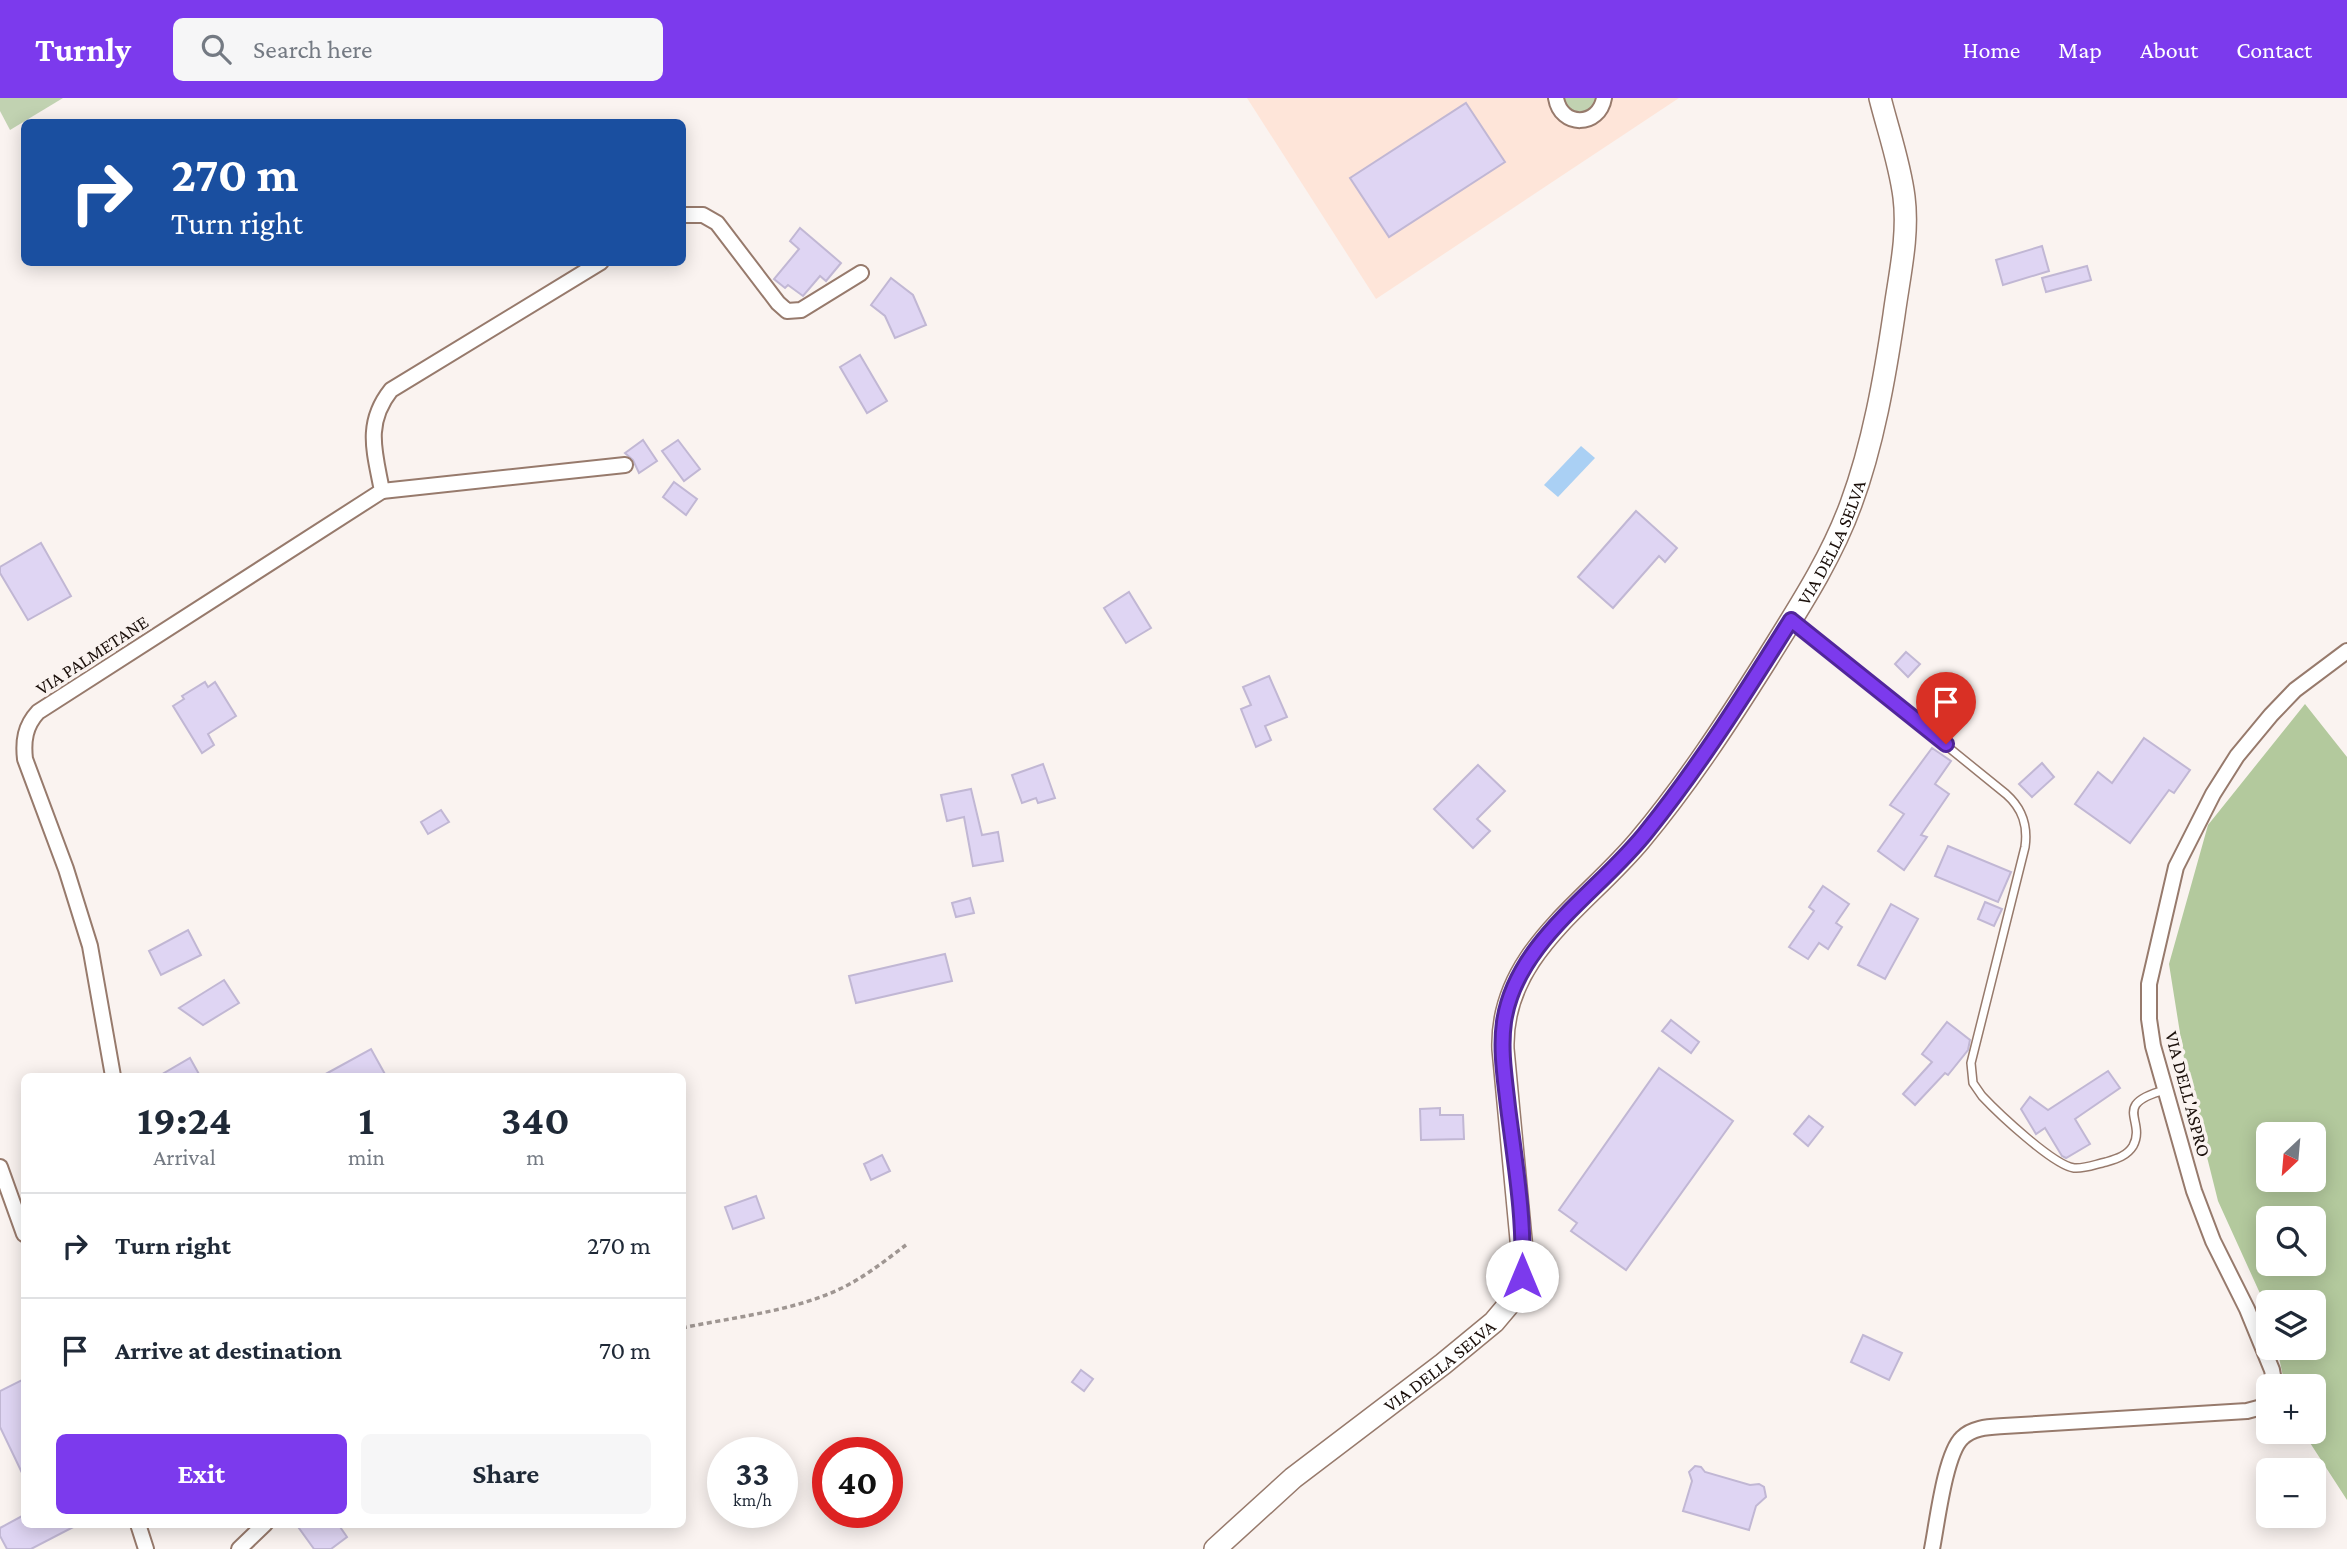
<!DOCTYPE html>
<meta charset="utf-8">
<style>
:root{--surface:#fff;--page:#f6f6f7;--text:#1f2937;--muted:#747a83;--line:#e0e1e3;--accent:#7c3aed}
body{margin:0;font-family:"Crimson Pro",serif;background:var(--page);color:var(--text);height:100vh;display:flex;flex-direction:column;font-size:26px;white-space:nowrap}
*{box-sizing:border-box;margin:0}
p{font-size:23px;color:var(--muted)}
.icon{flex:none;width:38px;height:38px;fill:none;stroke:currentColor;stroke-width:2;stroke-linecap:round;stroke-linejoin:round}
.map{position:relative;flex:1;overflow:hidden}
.side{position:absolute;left:21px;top:975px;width:665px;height:455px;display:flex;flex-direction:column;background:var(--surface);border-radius:10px;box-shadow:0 4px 18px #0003}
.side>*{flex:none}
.guide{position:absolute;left:21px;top:21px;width:665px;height:147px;border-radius:10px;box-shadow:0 4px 18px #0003;background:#1a4fa0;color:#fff;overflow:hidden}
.needle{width:46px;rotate:206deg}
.fabs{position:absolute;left:2256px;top:1024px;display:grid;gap:14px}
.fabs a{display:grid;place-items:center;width:70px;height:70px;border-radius:10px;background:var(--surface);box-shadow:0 4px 18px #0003;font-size:35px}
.speed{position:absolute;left:707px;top:1339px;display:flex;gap:14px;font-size:35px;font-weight:700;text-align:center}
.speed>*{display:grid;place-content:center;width:91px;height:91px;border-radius:50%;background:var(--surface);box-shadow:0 4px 18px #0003;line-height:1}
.speed small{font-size:18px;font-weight:400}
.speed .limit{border:10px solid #d22;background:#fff;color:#111}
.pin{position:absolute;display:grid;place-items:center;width:60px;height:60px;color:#fff;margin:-72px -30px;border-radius:50% 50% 50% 0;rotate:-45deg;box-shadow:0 0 7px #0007}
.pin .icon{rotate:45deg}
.me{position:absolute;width:77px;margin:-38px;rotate:0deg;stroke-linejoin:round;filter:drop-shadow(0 0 5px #0008)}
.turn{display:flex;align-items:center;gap:24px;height:147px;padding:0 35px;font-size:32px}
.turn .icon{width:91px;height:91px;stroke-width:2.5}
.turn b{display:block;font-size:49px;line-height:60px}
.eta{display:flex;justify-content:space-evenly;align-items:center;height:119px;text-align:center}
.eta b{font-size:42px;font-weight:700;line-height:49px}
.primary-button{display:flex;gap:14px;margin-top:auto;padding:14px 35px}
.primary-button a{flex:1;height:80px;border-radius:10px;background:var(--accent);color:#fff;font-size:28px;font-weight:700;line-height:80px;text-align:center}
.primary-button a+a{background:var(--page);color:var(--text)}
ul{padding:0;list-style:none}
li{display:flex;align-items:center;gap:21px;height:105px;padding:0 35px;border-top:2px solid var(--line)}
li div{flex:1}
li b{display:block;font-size:26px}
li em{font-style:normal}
header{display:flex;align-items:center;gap:42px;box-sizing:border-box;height:98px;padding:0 35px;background:var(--accent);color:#fff}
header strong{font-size:33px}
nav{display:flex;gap:38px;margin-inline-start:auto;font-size:24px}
.search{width:490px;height:63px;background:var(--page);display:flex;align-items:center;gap:18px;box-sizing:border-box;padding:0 24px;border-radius:10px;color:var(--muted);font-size:26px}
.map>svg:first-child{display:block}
</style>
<header>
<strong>Turnly</strong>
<div class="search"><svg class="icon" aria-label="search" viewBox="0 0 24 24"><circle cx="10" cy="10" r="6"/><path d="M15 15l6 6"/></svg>Search here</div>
<nav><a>Home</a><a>Map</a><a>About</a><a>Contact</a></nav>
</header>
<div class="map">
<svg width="2347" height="1451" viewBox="0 0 2347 1451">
<rect width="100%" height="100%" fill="#faf3f0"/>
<!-- built -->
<path fill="#fee5d9" d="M1247,0H1679L1376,201Z"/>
<!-- green -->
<g fill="#c1d2b1">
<path d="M0,0H63L10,32L0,13Z"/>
<path d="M1562,0H1598L1595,8L1580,17L1569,14Z"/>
</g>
<!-- forest -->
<path fill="#b3c99d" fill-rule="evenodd" d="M2305,606L2347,659V1402L2303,1334H2314V1288H2285L2277,1250H2314V1204H2268V1213L2218,1103L2187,979L2169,866L2208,727ZM2268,1036H2314V1082H2268ZM2268,1120H2314V1166H2268Z"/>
<!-- water -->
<path fill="#aad0f4" d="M1581,348L1595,360L1558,399L1544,387Z"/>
<!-- building -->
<g fill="#dfd5f3" stroke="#c1b7d4" stroke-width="2">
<path d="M1466,5L1505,64L1389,139L1350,80Z"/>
<path d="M800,130L841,165L826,183L820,178L803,198L788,187L785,190L774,181L799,151L790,143Z"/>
<path d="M2042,148L2049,173L2003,187L1996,162Z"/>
<path d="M2087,168L2091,182L2046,194L2042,180Z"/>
<path d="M891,180L913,197L926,227L895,240L885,218L871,207Z"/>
<path d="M860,257L887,303L867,315L840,269Z"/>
<path d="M643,342L657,363L639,375L633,362L625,355Z"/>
<path d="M678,342L700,371L684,383L662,353Z"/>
<path d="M674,384L697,401L686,417L663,399Z"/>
<path d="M1636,413L1677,450L1665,464L1659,458L1613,510L1578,479Z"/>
<path d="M41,445L71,498L28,522L0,475V469Z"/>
<path d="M1129,494L1151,530L1126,545L1104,510Z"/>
<path d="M1906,554L1920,566L1908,579L1895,566Z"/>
<path d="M1269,578L1287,619L1265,628L1271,642L1256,649L1241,611L1251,607L1243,589Z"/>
<path d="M205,584L208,589L215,584L236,618L208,636L214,647L202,655L173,608L184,601L182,598Z"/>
<path d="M2144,640L2190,672L2174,695L2169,692L2130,745L2075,706L2098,674L2112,685Z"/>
<path d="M1932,650L1951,663L1935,686L1949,696L1921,737L1927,739L1904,772L1878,753L1904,716L1890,707Z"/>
<path d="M2042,665L2054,679L2032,699L2019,686Z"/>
<path d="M1043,666L1055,700L1038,705L1036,700L1022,705L1012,677Z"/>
<path d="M1478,667L1505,693L1477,721L1490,733L1473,750L1434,711Z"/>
<path d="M971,691L982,737L998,734L1003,763L973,768L964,719L947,723L941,697Z"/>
<path d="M441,712L449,724L428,736L421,724Z"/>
<path d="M1948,748L2011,774L1998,804L1935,778Z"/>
<path d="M1823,788L1849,806L1836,825L1842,829L1828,851L1819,845L1808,861L1789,849L1814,813L1809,809Z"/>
<path d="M970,800L974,815L956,819L952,805Z"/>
<path d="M1985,804L2002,811L1994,828L1978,821Z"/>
<path d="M1891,806L1918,821L1885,881L1858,867Z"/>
<path d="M188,832L201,857L161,877L149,853Z"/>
<path d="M945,856L952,883L856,905L849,878Z"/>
<path d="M224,882L239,905L203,927L179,910Z"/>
<path d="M1671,922L1699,944L1691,955L1662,933Z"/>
<path d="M1947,924L1970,942L1968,952L1948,977L1945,975L1915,1007L1903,996L1932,964L1922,956Z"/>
<path d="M371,951L386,978H322Z"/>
<path d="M190,960L200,978H159Z"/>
<path d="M1659,970L1733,1023L1626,1172L1571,1133L1577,1125L1559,1112Z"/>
<path d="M2108,973L2120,990L2075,1021L2090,1046L2066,1060L2062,1058L2045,1030L2036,1036L2021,1011L2030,999L2048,1012Z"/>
<path d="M1440,1010V1017H1463L1464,1041L1421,1042L1420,1011Z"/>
<path d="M1809,1018L1823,1029L1808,1048L1794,1036Z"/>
<path d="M882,1057L890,1073L871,1082L864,1066Z"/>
<path d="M756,1098L764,1120L733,1131L725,1109Z"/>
<path d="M1863,1237L1902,1255L1889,1282L1851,1264Z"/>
<path d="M1081,1272L1093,1281L1084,1293L1072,1284Z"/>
<path d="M24,1281V1379L0,1329V1293Z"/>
<path d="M1695,1368L1701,1369L1705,1374L1750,1387L1759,1386L1764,1389L1766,1399L1756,1408L1749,1432L1683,1413L1692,1383L1689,1374Z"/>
<path d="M24,1417V1426H79L31,1451H7L0,1438V1430Z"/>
<path d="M296,1426H338L347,1439L331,1451H314Z"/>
</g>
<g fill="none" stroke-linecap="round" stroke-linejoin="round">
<!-- lane casing -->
<g stroke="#977a6c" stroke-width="10">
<path id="lane" d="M1795,525L2006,696C2023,711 2028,728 2025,749L1971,965L1973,985L1982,998C1998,1015 2053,1067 2074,1070C2085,1071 2096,1066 2106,1064C2116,1061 2127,1058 2133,1048C2147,1022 2110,1007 2165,992"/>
</g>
<!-- street casing -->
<g stroke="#977a6c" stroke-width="18">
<g id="street">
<path d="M1556,0C1561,30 1599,29 1604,0"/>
<path d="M682,117H703L717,125L778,205L787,213L801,212L861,175"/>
<path d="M382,393L625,367"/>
<path d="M113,978L90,848L66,771L25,661C23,643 25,628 38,614L382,393C375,355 364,326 391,292L601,164"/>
<path d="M0,1069L24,1136"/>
<path d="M2275,1288L2272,1272L2247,1211L2213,1143L2194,1093L2153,948L2149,921V886L2176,769L2213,696L2237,658L2271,617L2295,592L2347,553"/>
<path d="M138,1426L146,1451"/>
<path d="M239,1451L265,1426"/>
<path d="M1932,1451C1937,1426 1945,1356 1962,1340C1973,1329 1990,1329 2004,1328L2247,1313L2262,1309L2268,1305"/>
</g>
</g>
<!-- secondary casing -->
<g stroke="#977a6c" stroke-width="24">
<g id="secondary">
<path id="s1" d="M1215,1451L1293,1380L1443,1266L1494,1224L1510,1205L1518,1192L1522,1178V1152L1503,951C1500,856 1586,807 1640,742C1687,686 1728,623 1767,561C1798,511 1831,461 1851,406C1873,347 1885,278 1894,217C1899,179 1909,138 1904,99C1900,66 1888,32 1880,0"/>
</g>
</g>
<!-- path -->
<path stroke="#9f9692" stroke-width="3.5" stroke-dasharray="5 3.5" stroke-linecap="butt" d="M682,1230C734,1219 796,1213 844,1189C866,1178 886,1162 906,1147"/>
<!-- lane -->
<use href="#lane" stroke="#fff" stroke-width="7"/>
<!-- street -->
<use href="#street" stroke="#fff" stroke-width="14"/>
<!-- secondary -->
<use href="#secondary" stroke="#fff" stroke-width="21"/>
</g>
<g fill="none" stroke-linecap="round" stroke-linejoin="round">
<!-- route casing -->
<g stroke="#51269a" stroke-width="18">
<path id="route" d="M1522,1178C1525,1121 1515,1065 1508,1009C1505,981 1500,952 1504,924C1516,842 1601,793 1648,732C1701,666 1746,594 1791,522L1946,646"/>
</g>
<!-- route -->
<use href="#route" stroke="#7c3aed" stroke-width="12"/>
</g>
<g text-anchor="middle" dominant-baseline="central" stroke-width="7" stroke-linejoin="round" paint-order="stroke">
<!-- street labels -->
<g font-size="19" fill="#1b100b" stroke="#faf3f0">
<text stroke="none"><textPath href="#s1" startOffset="1255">VIA DELLA SELVA</textPath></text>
<text transform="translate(92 557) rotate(-33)">VIA PALMETANE</text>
<text transform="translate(2188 996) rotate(75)">VIA DELL'ASPRO</text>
<text stroke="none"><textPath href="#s1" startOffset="290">VIA DELLA SELVA</textPath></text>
</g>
</g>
</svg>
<div class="fabs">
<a><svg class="needle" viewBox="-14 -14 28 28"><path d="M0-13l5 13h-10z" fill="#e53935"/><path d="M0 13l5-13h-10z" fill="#747a83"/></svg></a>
<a><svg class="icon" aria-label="search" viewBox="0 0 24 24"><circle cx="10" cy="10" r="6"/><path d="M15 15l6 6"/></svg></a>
<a><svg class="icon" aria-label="layers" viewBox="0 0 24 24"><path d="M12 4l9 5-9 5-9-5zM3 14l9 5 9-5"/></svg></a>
<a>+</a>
<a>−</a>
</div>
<div class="speed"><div>33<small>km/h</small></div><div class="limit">40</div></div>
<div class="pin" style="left:1946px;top:646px;background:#d93025"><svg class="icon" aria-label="arrive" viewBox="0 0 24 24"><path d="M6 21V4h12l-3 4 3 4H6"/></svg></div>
<svg class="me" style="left:1522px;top:1178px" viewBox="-20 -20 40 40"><circle r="19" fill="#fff"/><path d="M0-13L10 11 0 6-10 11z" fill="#7c3aed"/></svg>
<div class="guide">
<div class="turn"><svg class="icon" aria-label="right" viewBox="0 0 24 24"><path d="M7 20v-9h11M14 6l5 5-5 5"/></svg><div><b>270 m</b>Turn right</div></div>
</div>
<section class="side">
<div class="eta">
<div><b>19:24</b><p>Arrival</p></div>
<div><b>1</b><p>min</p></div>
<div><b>340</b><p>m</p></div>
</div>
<ul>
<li><svg class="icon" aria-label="right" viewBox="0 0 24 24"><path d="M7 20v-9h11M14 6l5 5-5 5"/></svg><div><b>Turn right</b></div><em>270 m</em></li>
<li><svg class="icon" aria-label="arrive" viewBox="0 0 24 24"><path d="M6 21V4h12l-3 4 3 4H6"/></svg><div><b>Arrive at destination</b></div><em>70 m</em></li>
</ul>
<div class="primary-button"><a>Exit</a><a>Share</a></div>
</section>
</div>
